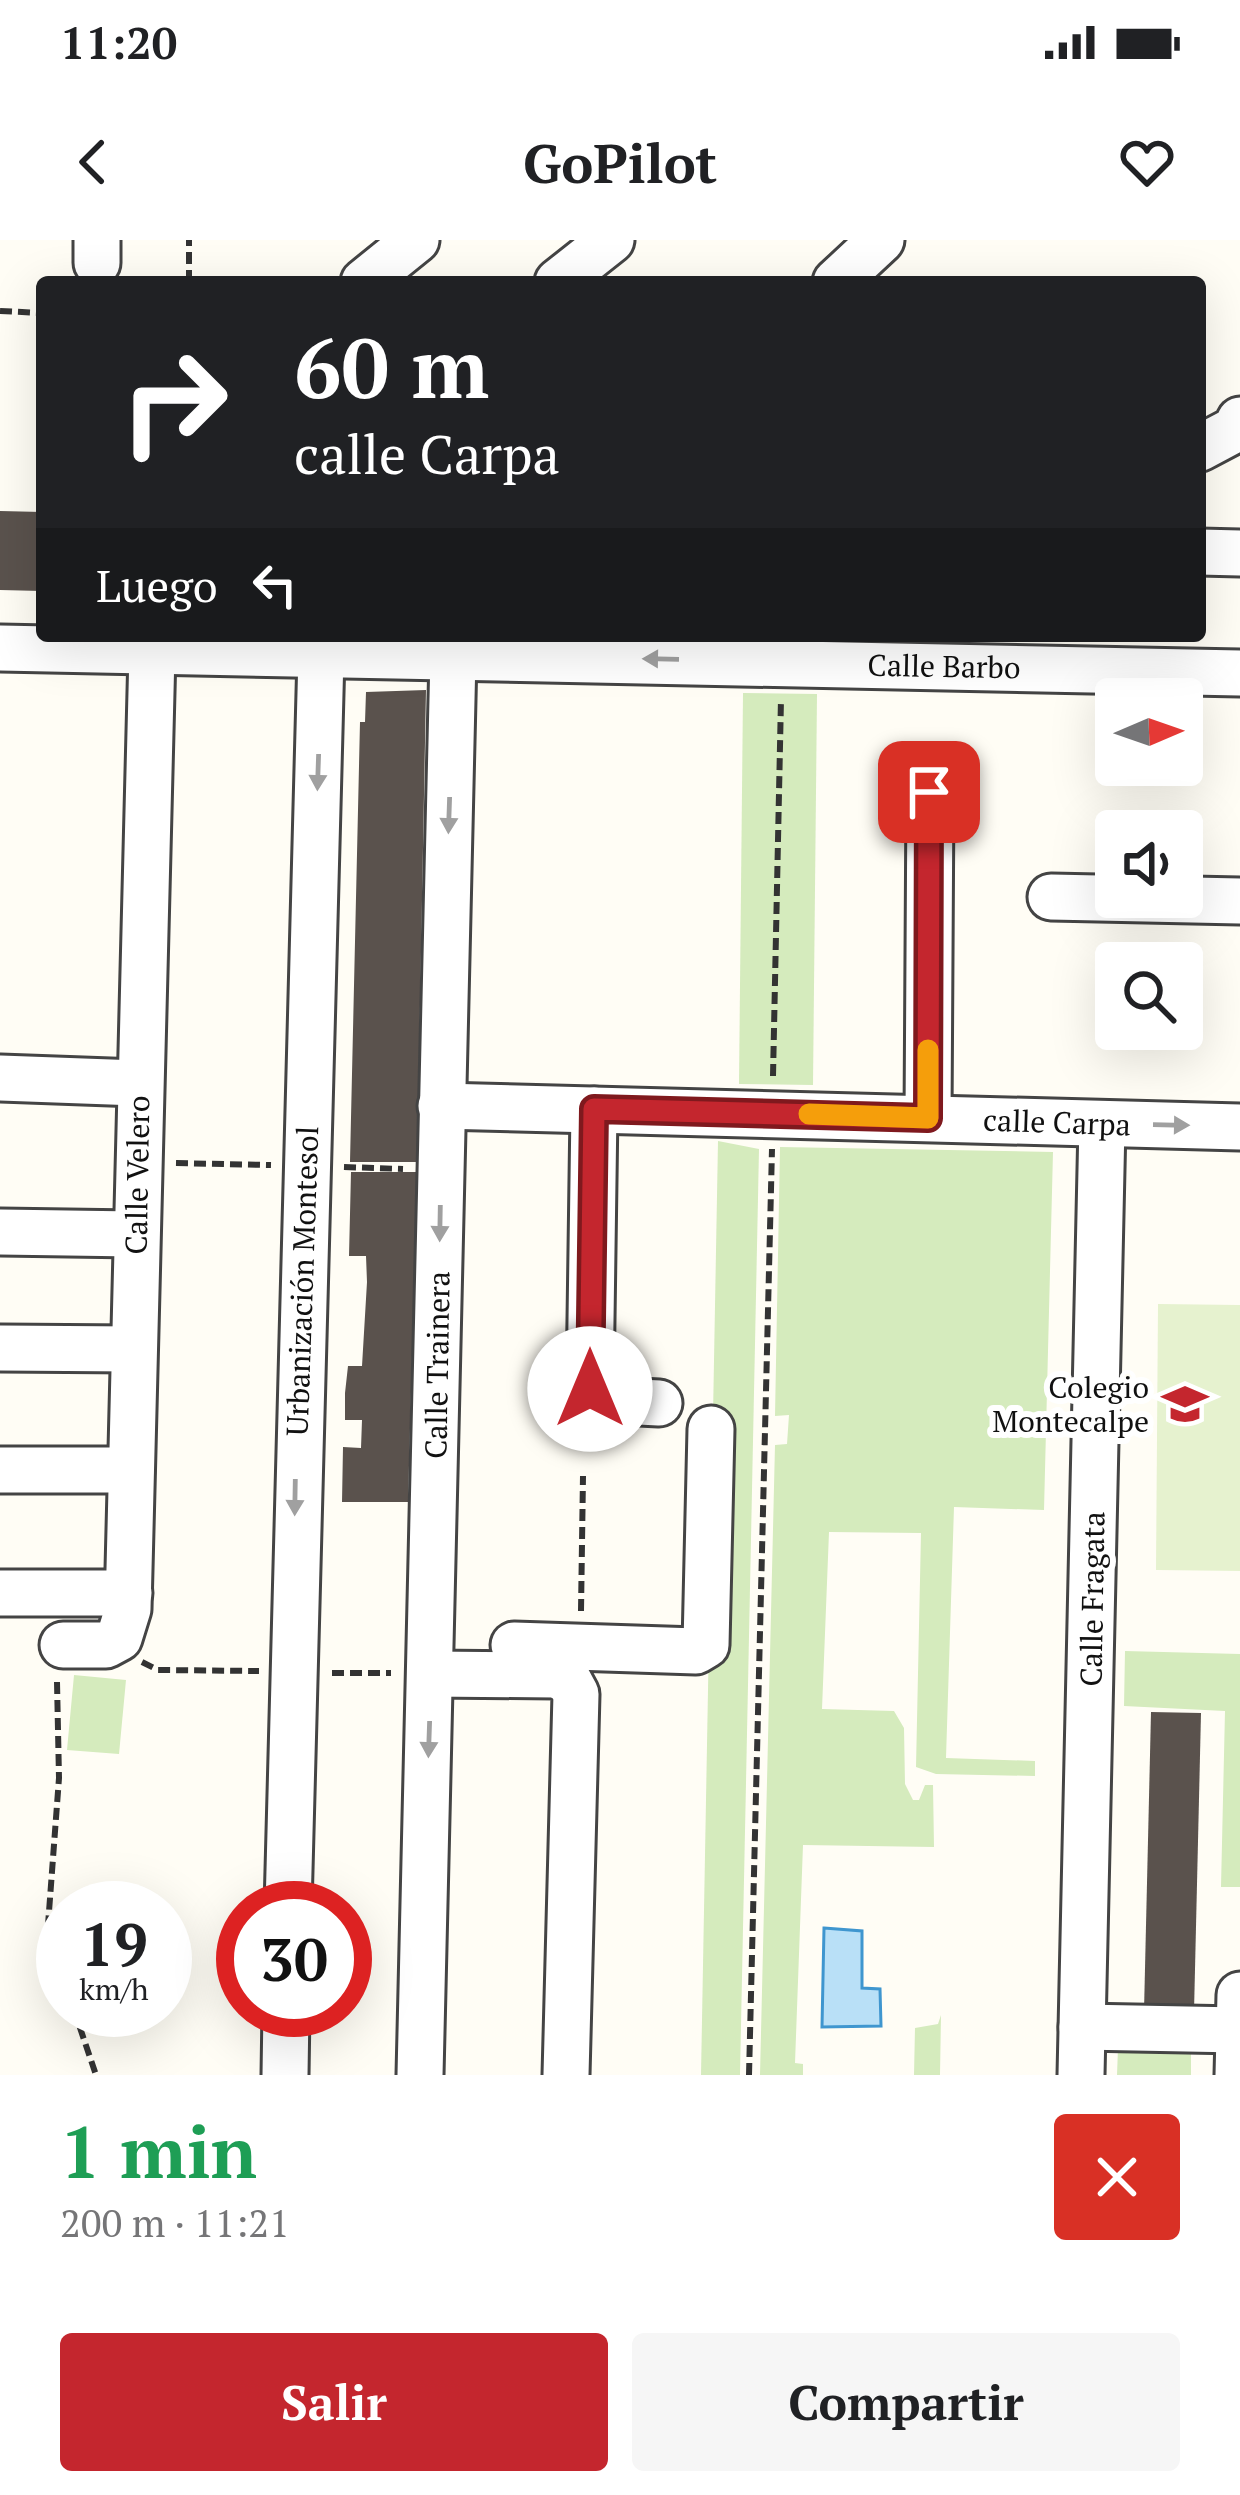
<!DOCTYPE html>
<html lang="es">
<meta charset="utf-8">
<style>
:root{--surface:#fff;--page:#f6f6f6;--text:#202124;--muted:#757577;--accent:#c4262e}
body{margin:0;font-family:"PT Serif",serif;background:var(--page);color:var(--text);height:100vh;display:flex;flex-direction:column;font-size:45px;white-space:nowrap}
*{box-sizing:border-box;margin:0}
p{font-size:39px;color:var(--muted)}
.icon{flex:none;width:66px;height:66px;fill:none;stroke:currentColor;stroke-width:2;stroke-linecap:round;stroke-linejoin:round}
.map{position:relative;height:1835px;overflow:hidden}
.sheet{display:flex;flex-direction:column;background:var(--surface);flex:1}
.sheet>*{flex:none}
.banner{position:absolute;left:36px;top:36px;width:1170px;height:366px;border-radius:12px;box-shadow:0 12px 48px #0002;background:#202124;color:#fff;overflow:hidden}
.needle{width:78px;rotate:88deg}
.buttons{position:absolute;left:1095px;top:438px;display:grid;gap:24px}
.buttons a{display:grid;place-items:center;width:108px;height:108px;border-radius:12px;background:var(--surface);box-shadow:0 12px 48px #0002;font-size:60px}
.speed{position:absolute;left:36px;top:1641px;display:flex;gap:24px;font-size:60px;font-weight:700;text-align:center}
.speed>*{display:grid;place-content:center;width:156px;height:156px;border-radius:50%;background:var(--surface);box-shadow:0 12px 48px #0002;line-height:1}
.speed small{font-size:30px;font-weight:400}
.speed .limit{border:18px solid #d22;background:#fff;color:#111}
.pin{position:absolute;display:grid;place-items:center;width:102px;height:102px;color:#fff;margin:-51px;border-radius:24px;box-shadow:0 6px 18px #0006}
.me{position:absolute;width:132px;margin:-66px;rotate:0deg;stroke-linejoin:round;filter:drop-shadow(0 0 9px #0008)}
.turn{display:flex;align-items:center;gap:42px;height:252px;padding:0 60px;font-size:54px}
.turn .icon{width:156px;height:156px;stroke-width:2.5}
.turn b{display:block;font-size:84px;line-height:102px}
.then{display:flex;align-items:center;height:114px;padding:0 60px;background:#0003;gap:24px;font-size:45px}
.round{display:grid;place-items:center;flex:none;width:126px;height:126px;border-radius:12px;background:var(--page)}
.overview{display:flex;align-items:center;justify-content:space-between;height:204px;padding:0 60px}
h1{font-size:72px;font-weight:700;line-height:90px;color:#1e9e55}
.cta{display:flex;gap:24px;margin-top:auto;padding:24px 60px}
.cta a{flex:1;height:138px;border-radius:12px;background:var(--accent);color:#fff;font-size:48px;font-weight:700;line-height:138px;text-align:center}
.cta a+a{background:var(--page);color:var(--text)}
.status{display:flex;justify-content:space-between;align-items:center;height:84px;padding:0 60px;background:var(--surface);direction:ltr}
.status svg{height:33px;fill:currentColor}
header{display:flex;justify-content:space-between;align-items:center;height:156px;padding:0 60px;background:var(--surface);font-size:54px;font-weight:700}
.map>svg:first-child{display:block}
</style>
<div class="status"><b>11:20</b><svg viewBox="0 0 49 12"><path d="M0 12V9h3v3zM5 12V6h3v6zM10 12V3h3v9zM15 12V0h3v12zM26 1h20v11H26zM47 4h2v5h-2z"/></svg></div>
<header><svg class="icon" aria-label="back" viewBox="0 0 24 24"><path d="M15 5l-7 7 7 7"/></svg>GoPilot<svg class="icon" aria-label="heart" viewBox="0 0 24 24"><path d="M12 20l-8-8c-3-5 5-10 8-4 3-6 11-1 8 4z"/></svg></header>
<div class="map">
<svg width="1240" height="1835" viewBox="0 0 1240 1835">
<rect width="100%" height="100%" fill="#fffdf5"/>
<!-- green -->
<g fill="#d5ebbd">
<path d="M743,453L817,454L813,845L739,844Z"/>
<path d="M718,901L759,909L740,1835H701Z"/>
<path d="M780,907L1053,912L1044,1270L954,1267L946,1518L1035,1521V1536L936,1534L916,1527L921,1293L829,1292L822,1469L894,1471L904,1488L905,1544L913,1560H919L925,1545H933L934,1607L803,1605L795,1823L803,1824V1835H760L775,1205L787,1204L789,1175L775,1176Z"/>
<path d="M1125,1411L1240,1414V1647H1221L1225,1471L1124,1466Z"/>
<path d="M74,1435L126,1440L119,1514L67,1510Z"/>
<path d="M941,1775L940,1835H914L915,1788L938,1784Z"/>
<path d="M1118,1808L1191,1811V1835H1117Z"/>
</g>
<!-- pitch -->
<path fill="#e6f2cf" d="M1158,1064L1240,1065V1331L1156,1330Z"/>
<!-- water -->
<path fill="#b9e0f7" stroke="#3f96cf" stroke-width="3" d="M824,1688L862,1691V1748L880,1749L881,1786L822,1787Z"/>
<!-- building -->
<g fill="#5a524d">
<path d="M0,271L42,272V351L0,350Z"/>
<path d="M426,450L417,922H350L360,482H365L366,452Z"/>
<path d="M351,932H417L408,1262H342L343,1207L361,1208L362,1180H345V1153L348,1126H362L367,1042L366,1016H349Z"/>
<path d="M1151,1472L1201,1473L1194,1772L1144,1771Z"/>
</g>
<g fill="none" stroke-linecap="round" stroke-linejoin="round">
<!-- minor casing -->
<g stroke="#444" stroke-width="51">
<g id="minor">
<path d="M97,23V0"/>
<path d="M364,42L416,0"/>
<path d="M558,42L611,0"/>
<path d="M836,42L881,0"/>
<path d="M1200,208L1236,189L1240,180"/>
<path d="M1200,312L1240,313"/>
<path d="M0,408L1240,433"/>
<path d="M1051,657L1240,661"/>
<path d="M0,838L138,843"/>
<path d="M441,866L1240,887"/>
<path d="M594,870L590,1149L600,1160L659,1163"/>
<path d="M928,878L930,552"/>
<path d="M0,992L135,994"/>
<path d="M0,1108L133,1109"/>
<path d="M0,1230H131"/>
<path d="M0,1353H129"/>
<path d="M63,1405H106L119,1398L128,1369L152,412"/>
<path d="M514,1405L696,1411L706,1405L711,1189"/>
<path d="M430,1434L556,1435L569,1441L576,1454L566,1835"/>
<path d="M288,1668L321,415"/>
<path d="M1082,1787L1239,1790"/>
<path d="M285,1835L286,1770"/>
<path d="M420,1835L453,416"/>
<path d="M1081,1835L1102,884"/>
<path d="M1238,1835L1240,1755"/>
</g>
</g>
<!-- path -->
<g stroke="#333" stroke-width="6" stroke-dasharray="12 6" stroke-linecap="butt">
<path d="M189,42V0"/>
<path d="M0,71L42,73"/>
<path d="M773,836L781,459"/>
<path d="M176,923L271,925"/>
<path d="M344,927L403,929"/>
<path d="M581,1371L583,1236"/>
<path d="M142,1422L158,1430L259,1431"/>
<path d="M332,1433H391"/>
<path d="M57,1442L59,1538L48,1685L63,1735"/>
<path d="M74,1770L96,1835"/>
<path d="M749,1835L772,909"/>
</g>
<!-- minor -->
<use href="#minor" stroke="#fff" stroke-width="45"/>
</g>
<!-- one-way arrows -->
<defs><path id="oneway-solid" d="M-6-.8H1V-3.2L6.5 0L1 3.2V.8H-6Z" transform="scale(3)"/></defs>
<g fill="#a0a0a0">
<use href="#oneway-solid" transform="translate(661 419) rotate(-179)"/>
<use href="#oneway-solid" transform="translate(318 532) rotate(92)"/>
<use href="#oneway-solid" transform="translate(449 575) rotate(92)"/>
<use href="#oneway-solid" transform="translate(1171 885) rotate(1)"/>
<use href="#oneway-solid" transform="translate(440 983) rotate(91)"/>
<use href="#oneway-solid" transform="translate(295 1257) rotate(91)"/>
<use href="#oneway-solid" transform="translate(429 1499) rotate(92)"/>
</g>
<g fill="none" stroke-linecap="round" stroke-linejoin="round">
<!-- route casing -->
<g stroke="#7f191e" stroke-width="30">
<path id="route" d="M590,1149L594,869L928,878L929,552"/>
</g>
<!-- route -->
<use href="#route" stroke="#c4262e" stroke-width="21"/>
<!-- slow -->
<path stroke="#f59e0b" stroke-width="21" d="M809,874L928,878V810"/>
</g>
<!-- icons -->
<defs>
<g id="school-bare" transform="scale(3.6)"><path d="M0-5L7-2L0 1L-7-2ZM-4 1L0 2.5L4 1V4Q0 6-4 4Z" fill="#c4262e" stroke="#fff" stroke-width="2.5" paint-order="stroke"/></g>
</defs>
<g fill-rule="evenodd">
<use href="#school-bare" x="1185" y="1164"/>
</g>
<g text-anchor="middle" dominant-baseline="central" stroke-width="12" stroke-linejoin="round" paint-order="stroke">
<!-- street labels -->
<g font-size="30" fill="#111" stroke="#fff">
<text transform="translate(944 426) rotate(1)">Calle Barbo</text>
<text transform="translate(1057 882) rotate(2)">calle Carpa</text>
<text transform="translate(137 935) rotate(-89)">Calle Velero</text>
<text transform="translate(302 1041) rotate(-88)">Urbanización Montesol</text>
<text transform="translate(437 1125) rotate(-89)">Calle Trainera</text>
<text transform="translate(1092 1359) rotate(-89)">Calle Fragata</text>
</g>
<!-- poi labels -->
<g font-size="30" fill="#111" stroke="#fff" text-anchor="end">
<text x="1149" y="1147">Colegio<tspan x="1149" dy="34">Montecalpe</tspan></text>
</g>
</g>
</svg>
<div class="buttons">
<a><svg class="needle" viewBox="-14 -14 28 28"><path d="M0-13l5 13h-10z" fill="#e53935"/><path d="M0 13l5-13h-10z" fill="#757577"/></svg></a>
<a><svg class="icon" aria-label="sound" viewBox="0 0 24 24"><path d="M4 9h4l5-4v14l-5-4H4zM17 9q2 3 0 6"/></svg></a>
<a><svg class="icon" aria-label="search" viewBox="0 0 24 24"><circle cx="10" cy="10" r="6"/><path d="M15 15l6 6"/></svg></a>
</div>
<div class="speed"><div>19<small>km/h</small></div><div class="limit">30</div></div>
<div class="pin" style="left:929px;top:552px;background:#d93025"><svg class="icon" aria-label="arrive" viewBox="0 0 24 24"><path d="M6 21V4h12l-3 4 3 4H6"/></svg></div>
<svg class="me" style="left:590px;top:1149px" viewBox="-20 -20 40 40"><circle r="19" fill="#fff"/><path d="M0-13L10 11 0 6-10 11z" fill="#c4262e"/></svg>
<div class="banner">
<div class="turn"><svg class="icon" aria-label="right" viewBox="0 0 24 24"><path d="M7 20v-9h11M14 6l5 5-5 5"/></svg><div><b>60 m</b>calle Carpa</div></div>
<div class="then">Luego<svg class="icon" aria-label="left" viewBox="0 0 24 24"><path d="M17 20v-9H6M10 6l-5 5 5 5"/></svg></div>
</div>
</div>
<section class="sheet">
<div class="overview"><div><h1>1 min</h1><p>200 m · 11:21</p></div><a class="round" style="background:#d93025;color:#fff"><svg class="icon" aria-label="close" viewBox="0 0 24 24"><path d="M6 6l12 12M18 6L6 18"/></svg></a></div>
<div class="cta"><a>Salir</a><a>Compartir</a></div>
</section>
